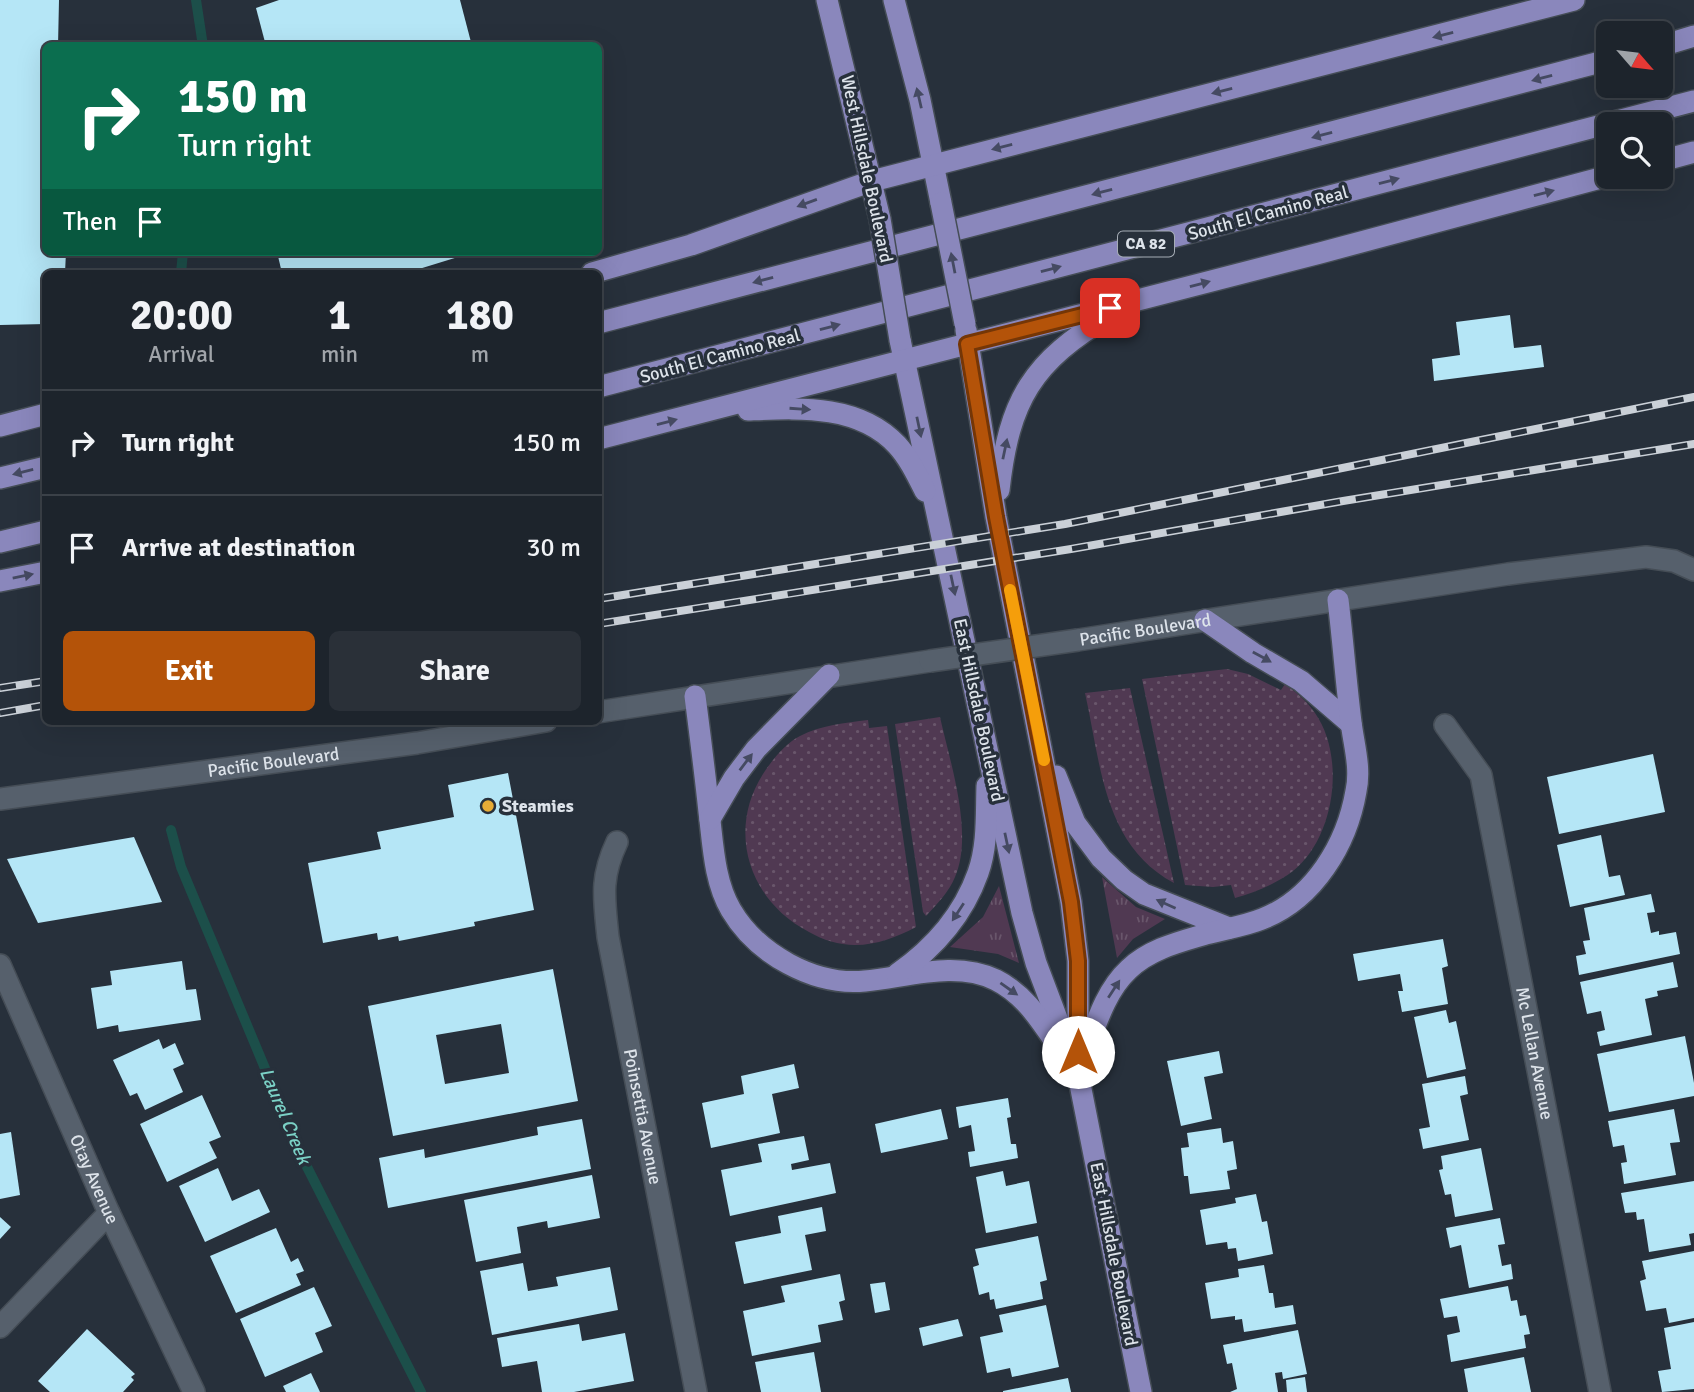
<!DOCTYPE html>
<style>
:root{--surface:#1d242c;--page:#2a3038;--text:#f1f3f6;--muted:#a0a4a9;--line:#3b4148;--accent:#b45309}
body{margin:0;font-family:Signika,sans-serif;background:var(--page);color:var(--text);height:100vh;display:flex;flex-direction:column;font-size:26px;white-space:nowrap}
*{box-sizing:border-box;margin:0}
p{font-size:23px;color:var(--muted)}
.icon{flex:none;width:38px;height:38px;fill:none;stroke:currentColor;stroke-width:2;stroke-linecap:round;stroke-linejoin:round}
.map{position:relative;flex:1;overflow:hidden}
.details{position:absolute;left:42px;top:270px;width:560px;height:455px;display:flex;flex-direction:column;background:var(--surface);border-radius:10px;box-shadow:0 7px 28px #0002,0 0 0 2px var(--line)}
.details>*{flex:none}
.hud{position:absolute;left:42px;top:42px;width:560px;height:214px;border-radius:10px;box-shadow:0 7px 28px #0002,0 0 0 2px var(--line);background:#0b6e4f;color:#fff;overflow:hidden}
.needle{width:46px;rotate:118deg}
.fabs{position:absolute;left:1596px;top:21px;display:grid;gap:14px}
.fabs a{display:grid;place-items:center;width:77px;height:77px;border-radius:10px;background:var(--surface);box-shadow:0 7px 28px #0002,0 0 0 2px var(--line);font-size:35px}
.pin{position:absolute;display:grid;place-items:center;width:60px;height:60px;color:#fff;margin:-30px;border-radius:14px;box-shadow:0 4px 10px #0006}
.me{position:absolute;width:77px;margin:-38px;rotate:0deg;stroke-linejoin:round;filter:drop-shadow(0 0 5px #0008)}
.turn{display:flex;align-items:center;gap:24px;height:147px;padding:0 21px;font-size:32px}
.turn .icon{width:91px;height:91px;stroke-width:2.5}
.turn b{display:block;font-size:49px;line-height:60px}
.then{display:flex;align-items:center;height:66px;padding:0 21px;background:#0003;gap:14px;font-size:26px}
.eta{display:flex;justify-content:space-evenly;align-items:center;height:119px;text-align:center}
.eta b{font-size:42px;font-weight:700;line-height:49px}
.primary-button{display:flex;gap:14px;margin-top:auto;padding:14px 21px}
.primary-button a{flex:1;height:80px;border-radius:10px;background:var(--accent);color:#fff;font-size:28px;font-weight:700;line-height:80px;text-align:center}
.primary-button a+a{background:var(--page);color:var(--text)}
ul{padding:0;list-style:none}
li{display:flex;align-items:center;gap:21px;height:105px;padding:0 21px;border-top:2px solid var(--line)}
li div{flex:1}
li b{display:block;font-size:26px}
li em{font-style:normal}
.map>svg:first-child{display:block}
</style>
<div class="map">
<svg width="1694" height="1392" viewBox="0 0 1694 1392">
<defs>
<pattern id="grass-tufts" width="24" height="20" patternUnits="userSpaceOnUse" patternTransform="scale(1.75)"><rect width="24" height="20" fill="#503952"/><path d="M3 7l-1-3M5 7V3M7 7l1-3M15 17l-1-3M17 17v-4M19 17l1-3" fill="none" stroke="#69566b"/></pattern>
<pattern id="garden-dots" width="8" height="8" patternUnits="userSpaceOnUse" patternTransform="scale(1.75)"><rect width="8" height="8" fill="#503952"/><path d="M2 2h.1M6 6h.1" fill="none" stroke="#69566b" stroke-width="1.8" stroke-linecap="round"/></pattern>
</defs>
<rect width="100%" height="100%" fill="#27303b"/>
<!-- grass -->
<g fill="url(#grass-tufts)">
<path d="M1102,877L1136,907L1165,919L1133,939L1117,958Z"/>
<path d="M999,886L1019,963L998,954L950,947L983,917Z"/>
</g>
<!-- garden -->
<g fill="url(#garden-dots)">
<path d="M1227,669L1248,674L1281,690L1285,684C1296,692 1307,701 1315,713C1346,757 1335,838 1293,871C1276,884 1255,892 1235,898L1231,885L1213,887L1185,885L1142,679Z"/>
<path d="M1130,688L1174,883C1103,845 1101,764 1085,693Z"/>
<path d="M940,717C950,762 974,834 955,877C949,892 937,904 926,916L923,912L895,724Z"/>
<path d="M868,720L869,728L887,726L916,927C897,937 877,945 855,945C839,945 823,940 809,932C750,902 726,832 763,774C772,760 786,743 800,736C821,725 845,723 868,720Z"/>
</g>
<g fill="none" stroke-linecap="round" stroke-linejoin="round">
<!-- stream -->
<g stroke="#1c4f4a" stroke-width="10">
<path d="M196,0L203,46"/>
<path d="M181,273L183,252"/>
<path d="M171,830L181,867L302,1157L421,1392"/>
</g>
</g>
<!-- building -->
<g fill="#b5e6f6" fill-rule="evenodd">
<path d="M0,0H59L58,46H46V252H66L65,273H46V324L0,325Z"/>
<path d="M279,0H460L472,46H266L256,8Z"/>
<path d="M277,252H471V253L406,273H282Z"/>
<path d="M1510,315L1514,348L1541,345L1544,367L1434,381L1432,359L1460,355L1456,322Z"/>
<path d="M1653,754L1665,812L1559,834L1547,777Z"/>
<path d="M508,773L534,910L474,922L475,926L399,941L398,936L378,940L377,933L323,943L308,863L381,849L377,832L454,817L448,785Z"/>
<path d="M1601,835L1609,877L1620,875L1625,895L1570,907L1557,845Z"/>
<path d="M134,837L162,902L38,923L7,859Z"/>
<path d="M1651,894L1655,912L1647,913L1651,933L1659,931V935L1676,932L1680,954L1579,975L1576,956L1586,954L1583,941L1590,940L1584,908Z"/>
<path d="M1443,939L1448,966L1442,968L1448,1004L1402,1012L1398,991H1403L1400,974L1358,981L1353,954Z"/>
<path d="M182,961L186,990L196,989L201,1020L119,1032L118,1025L97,1029L91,988L112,985L110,971Z"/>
<path d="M1673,962L1678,987L1657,991L1658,996L1645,999L1652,1035L1600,1046L1597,1032L1605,1030L1601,1011L1587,1014L1580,982Z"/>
<path d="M553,969L578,1101L393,1136L368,1006ZM501,1024L509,1073L445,1084L436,1035Z"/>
<path d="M1446,1010L1449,1023L1456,1021L1466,1069L1427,1078L1414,1017Z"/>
<path d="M1685,1036L1694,1083V1096L1609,1112L1597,1054Z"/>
<path d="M159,1039L163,1049L175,1043L184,1064L173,1069L183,1092L145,1110L137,1093L130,1096L113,1060Z"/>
<path d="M1219,1051L1223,1073L1204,1077L1212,1119L1181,1126L1167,1061Z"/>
<path d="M794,1064L799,1088L772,1094L780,1133L711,1148L702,1103L744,1094L741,1076Z"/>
<path d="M1465,1076L1468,1094L1460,1096L1469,1140L1423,1149L1419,1129L1430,1127L1422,1084Z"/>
<path d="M202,1095L221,1137L209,1142L217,1158L167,1182L140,1124Z"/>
<path d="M1008,1098L1011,1117L1007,1118L1011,1144H1016L1018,1158L970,1167L968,1152L975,1151L971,1125L959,1128L956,1107Z"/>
<path d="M941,1109L948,1139L881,1153L875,1124Z"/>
<path d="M1674,1109L1680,1142L1670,1143L1676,1175L1624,1184L1621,1163L1627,1162L1624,1145L1613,1147L1608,1121Z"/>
<path d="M582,1119L591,1169L388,1208L379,1158L424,1149L425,1158L538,1135L537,1127Z"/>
<path d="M1221,1128L1223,1143L1233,1141L1237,1169L1227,1171L1230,1189L1190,1194L1188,1176H1184L1181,1148L1189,1147L1187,1133Z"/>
<path d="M11,1132L20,1195L0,1199V1134Z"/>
<path d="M804,1136L809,1160L791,1164L792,1170L830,1163L836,1193L730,1216L721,1170L762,1162L758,1144Z"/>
<path d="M1481,1148L1493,1210L1455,1217L1451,1194L1445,1195L1439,1170L1443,1169L1441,1156Z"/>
<path d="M218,1168L232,1201L259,1189L270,1212L205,1242L179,1186Z"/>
<path d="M1003,1171L1006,1186L1029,1181L1037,1223L986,1233L976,1177Z"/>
<path d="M592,1175L600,1218L548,1228L547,1221L517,1227L521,1253L476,1262L464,1200Z"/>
<path d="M1694,1181V1233L1689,1234L1691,1245L1649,1252L1644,1219L1637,1220L1636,1212L1625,1213L1621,1193Z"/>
<path d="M1256,1194L1262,1222L1267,1221L1273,1254L1238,1261L1236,1248L1228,1249L1227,1242L1206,1245L1200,1210L1236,1203L1235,1198Z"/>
<path d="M822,1207L826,1231L805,1235L812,1270L744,1284L735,1242L781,1233L778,1216Z"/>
<path d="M0,1217L11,1227L0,1239Z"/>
<path d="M1500,1218L1505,1244L1498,1245L1502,1266L1511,1264L1513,1279L1469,1288L1461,1245L1450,1248L1446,1228Z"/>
<path d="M276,1228L291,1262L298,1258L304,1271L296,1274L301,1285L236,1313L210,1256Z"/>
<path d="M1038,1236L1047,1280L1040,1282L1043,1299L996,1309L994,1299L990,1300L989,1292L979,1295L973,1267L979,1265L975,1249Z"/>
<path d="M1694,1251V1318L1669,1323L1666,1308L1646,1311L1640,1281L1646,1279L1642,1261Z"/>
<path d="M523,1263L528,1291L558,1286L556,1277L610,1267L618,1310L492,1335L480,1271Z"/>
<path d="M1264,1265L1269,1293H1273L1275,1308L1293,1305L1296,1324L1244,1332L1242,1319L1235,1320V1316L1211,1319L1205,1283L1239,1277L1238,1269Z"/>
<path d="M840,1274L845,1300L839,1302L843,1320L818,1325L821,1342L752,1356L743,1311L785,1302L781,1286Z"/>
<path d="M885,1282L890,1310L875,1313L870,1284Z"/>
<path d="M1508,1286L1511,1301L1517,1300L1520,1316L1526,1315L1530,1334L1524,1335L1526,1348L1451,1362L1447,1335L1460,1332L1457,1316L1444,1318L1440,1299Z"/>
<path d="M314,1287L332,1326L315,1333L323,1352L265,1377L240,1319Z"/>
<path d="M1046,1305L1059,1367L1012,1377L1010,1368L987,1373L980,1337L1003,1332L999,1315Z"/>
<path d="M958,1319L963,1336L923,1346L919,1328Z"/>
<path d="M1694,1322V1389L1662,1392L1658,1371L1671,1369L1664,1328Z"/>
<path d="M579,1324L582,1341L625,1333L634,1381L574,1392H542L537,1361L502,1367L497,1338Z"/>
<path d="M87,1329L135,1374L131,1377L134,1380L123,1392H50L38,1381Z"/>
<path d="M1298,1330L1307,1374L1283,1379L1282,1372L1275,1373L1278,1392H1230L1237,1389L1232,1363L1227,1364L1223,1345Z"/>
<path d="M814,1352L821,1392H761L755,1362Z"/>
<path d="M1524,1357L1531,1392H1468L1464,1369Z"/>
<path d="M311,1373L320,1392H286L283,1386Z"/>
<path d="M1305,1377L1307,1392H1287L1286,1380Z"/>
<path d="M1068,1378L1071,1392H1003V1391Z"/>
</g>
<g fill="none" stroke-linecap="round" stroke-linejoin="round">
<!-- minor casing -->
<g stroke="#454d56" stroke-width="24">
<g id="minor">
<path id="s1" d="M1078,640L1508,574L1646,557L1674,561L1694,570"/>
<path d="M598,712L930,661"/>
<path id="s2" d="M1445,725L1481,775L1600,1392"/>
<path id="s3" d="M0,799L417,743L546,721"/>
<path id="s4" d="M617,842C600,878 604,898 608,937L696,1392"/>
<path id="s5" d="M0,965L109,1213L194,1392"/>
<path d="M0,1327L109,1213"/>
</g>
</g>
<!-- major casing -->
<g stroke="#454d56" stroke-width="24">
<g id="major">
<path d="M827,0L880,219"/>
<path d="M894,0L920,100L941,203"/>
<path d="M1661,46L1694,36"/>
<path d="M1661,161L1694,152"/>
<path d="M592,273L691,245L872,181L1574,0"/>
<path d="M598,323L1608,60"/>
<path d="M966,330L996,517L1071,902L1078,961V1058"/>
<path d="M900,340L1022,913L1036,963L1078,1074L1141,1392"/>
<path d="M598,387L1694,101"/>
<path d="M748,410C799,408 859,404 897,445C909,458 917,475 925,491"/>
<path d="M0,426L46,414"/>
<path d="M598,439L1320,253L1608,176"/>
<path d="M0,478L46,467"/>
<path d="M999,490C1009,400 1032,361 1111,315"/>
<path d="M0,542L46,531"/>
<path d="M0,581L46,572"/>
<path d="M1205,620L1253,653L1301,681L1351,724"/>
<path d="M695,696C700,735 705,773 709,812C713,844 714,881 731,910C757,954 814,986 865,981C907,977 956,960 996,980C1026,995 1042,1023 1060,1049"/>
<path d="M1056,776L1075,823L1101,858L1124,880L1144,894L1229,928"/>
<path d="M710,819L734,778L756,749L829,675"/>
<path d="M897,974C933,949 963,915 978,873C988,845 986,814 987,786"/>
<path d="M1083,1059C1095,1028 1104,992 1129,969C1150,949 1179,942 1206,934C1224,929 1245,926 1262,919C1314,899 1347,844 1356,791C1361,768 1354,746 1351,722C1346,682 1343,641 1338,600"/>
</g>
</g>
<!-- minor -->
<use href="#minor" stroke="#56606c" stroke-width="21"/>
<!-- major -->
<use href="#major" stroke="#8a87bc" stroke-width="21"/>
<!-- rail casing -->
<g stroke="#cad0d7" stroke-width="8">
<g id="rail">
<path d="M598,599L1065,524L1694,397"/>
<path d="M598,624L1071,549L1343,501L1694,444"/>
<path d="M0,688L46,681"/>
<path d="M0,713L46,705"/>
</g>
</g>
<!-- rail -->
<use href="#rail" stroke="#27303b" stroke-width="5" stroke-dasharray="16" stroke-linecap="butt"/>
<!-- minor-bridge casing -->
<g stroke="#454d56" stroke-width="24" stroke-linecap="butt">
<path id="minor-bridge" d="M930,661L1078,640"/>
</g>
<!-- major-bridge casing -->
<g stroke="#454d56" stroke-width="24" stroke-linecap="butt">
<g id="major-bridge">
<path d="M941,203L965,324"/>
<path d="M880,219L900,340"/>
</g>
</g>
<!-- minor-bridge -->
<use href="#minor-bridge" stroke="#56606c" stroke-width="21"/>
<!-- major-bridge -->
<use href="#major-bridge" stroke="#8a87bc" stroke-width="21"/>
</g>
<!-- one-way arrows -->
<defs><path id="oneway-solid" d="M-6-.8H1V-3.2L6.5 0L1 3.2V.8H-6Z" transform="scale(1.75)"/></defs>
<g fill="#454a62">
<use href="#oneway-solid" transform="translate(1443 35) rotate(166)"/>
<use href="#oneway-solid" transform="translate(1542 78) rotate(165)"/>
<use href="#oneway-solid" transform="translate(1222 91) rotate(166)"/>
<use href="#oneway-solid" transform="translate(919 98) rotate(-103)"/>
<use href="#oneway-solid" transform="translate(1322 135) rotate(165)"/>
<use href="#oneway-solid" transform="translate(1002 147) rotate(166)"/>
<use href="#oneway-solid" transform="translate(1389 181) rotate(-15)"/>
<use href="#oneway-solid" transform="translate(1102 192) rotate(165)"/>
<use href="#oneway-solid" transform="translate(1544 193) rotate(-15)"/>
<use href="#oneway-solid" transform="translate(807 203) rotate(160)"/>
<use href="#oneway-solid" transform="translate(953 263) rotate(-101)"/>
<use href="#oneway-solid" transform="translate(1051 269) rotate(-15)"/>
<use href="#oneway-solid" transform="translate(763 280) rotate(165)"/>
<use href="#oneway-solid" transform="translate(1200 284) rotate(-15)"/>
<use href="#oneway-solid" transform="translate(830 327) rotate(-15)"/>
<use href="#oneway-solid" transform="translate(800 409) rotate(4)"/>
<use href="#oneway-solid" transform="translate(667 422) rotate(-15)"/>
<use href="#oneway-solid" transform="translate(919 427) rotate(78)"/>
<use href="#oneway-solid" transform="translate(1005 449) rotate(-78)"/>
<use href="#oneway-solid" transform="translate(23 472) rotate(166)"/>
<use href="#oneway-solid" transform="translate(23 576) rotate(-11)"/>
<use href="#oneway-solid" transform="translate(953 585) rotate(78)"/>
<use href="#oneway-solid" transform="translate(1262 657) rotate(29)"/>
<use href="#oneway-solid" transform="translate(746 762) rotate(-53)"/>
<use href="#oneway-solid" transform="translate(1007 843) rotate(78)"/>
<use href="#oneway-solid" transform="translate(1166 904) rotate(-156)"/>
<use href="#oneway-solid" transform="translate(958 912) rotate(123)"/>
<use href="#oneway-solid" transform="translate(1009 989) rotate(35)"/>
<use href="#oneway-solid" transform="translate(1114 989) rotate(-57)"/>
</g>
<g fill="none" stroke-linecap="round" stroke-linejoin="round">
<!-- route casing -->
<g stroke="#753606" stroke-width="18">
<path id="route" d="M1078,1052V961L1071,902L996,517L967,344L1110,308"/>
</g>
<!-- route -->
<use href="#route" stroke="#b45309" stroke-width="12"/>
<!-- slow -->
<path stroke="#f59e0b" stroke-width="12" d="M1010,590L1044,760"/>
</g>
<!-- markers -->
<circle fill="#e7ac36" stroke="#27303b" stroke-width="2.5" cx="488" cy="806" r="7"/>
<g text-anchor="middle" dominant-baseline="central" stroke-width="7" stroke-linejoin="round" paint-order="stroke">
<!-- shield labels -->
<rect fill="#27303b" stroke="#a6adb6" stroke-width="2" x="1118" y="231.5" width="56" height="25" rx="5"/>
<g font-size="16" font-weight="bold" fill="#dde3ea">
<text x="1146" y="244">CA 82</text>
</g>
<!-- street labels -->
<g font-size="18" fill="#dde3ea" stroke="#27303b">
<text transform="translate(867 169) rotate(78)">West Hillsdale Boulevard</text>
<text transform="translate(1268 213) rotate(-15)">South El Camino Real</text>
<text transform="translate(720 356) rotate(-15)">South El Camino Real</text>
<text stroke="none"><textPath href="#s1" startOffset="68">Pacific Boulevard</textPath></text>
<text transform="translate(979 710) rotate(78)">East Hillsdale Boulevard</text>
<text stroke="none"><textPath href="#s3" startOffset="276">Pacific Boulevard</textPath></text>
<text stroke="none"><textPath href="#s2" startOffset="345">Mc Lellan Avenue</textPath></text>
<text stroke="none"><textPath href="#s4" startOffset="280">Poinsettia Avenue</textPath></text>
<text stroke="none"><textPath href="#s5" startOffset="234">Otay Avenue</textPath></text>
<text transform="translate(1114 1254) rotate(79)">East Hillsdale Boulevard</text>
</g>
<!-- poi labels -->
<g font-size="18" font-weight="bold" fill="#dde3ea" stroke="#27303b" text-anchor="start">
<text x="502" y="806">Steamies</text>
</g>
<!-- water labels -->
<g font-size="19" font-style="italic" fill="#7bd1c6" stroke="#27303b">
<text transform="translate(285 1116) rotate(67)">Laurel Creek</text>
</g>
</g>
</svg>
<div class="fabs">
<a><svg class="needle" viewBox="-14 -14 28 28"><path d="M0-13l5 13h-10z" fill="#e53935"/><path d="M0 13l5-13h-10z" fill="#a0a4a9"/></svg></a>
<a><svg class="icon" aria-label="search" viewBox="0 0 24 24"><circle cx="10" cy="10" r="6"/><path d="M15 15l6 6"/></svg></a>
</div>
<div class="pin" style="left:1110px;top:308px;background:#d93025"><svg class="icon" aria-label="arrive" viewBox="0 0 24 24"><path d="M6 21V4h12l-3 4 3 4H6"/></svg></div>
<svg class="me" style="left:1078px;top:1052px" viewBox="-20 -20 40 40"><circle r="19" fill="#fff"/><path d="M0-13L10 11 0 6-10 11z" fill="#b45309"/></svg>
<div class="hud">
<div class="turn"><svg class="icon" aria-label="right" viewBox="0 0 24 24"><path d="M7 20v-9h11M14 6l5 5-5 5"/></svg><div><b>150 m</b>Turn right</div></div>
<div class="then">Then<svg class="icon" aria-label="arrive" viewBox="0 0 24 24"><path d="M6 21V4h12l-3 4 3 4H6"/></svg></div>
</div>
<section class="details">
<div class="eta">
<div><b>20:00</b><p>Arrival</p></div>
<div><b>1</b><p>min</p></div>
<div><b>180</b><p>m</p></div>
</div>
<ul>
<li><svg class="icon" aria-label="right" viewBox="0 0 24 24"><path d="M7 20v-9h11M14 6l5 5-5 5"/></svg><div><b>Turn right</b></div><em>150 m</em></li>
<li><svg class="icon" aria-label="arrive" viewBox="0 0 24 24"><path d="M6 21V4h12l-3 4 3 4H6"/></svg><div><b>Arrive at destination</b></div><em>30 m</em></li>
</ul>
<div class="primary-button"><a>Exit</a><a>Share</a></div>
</section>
</div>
